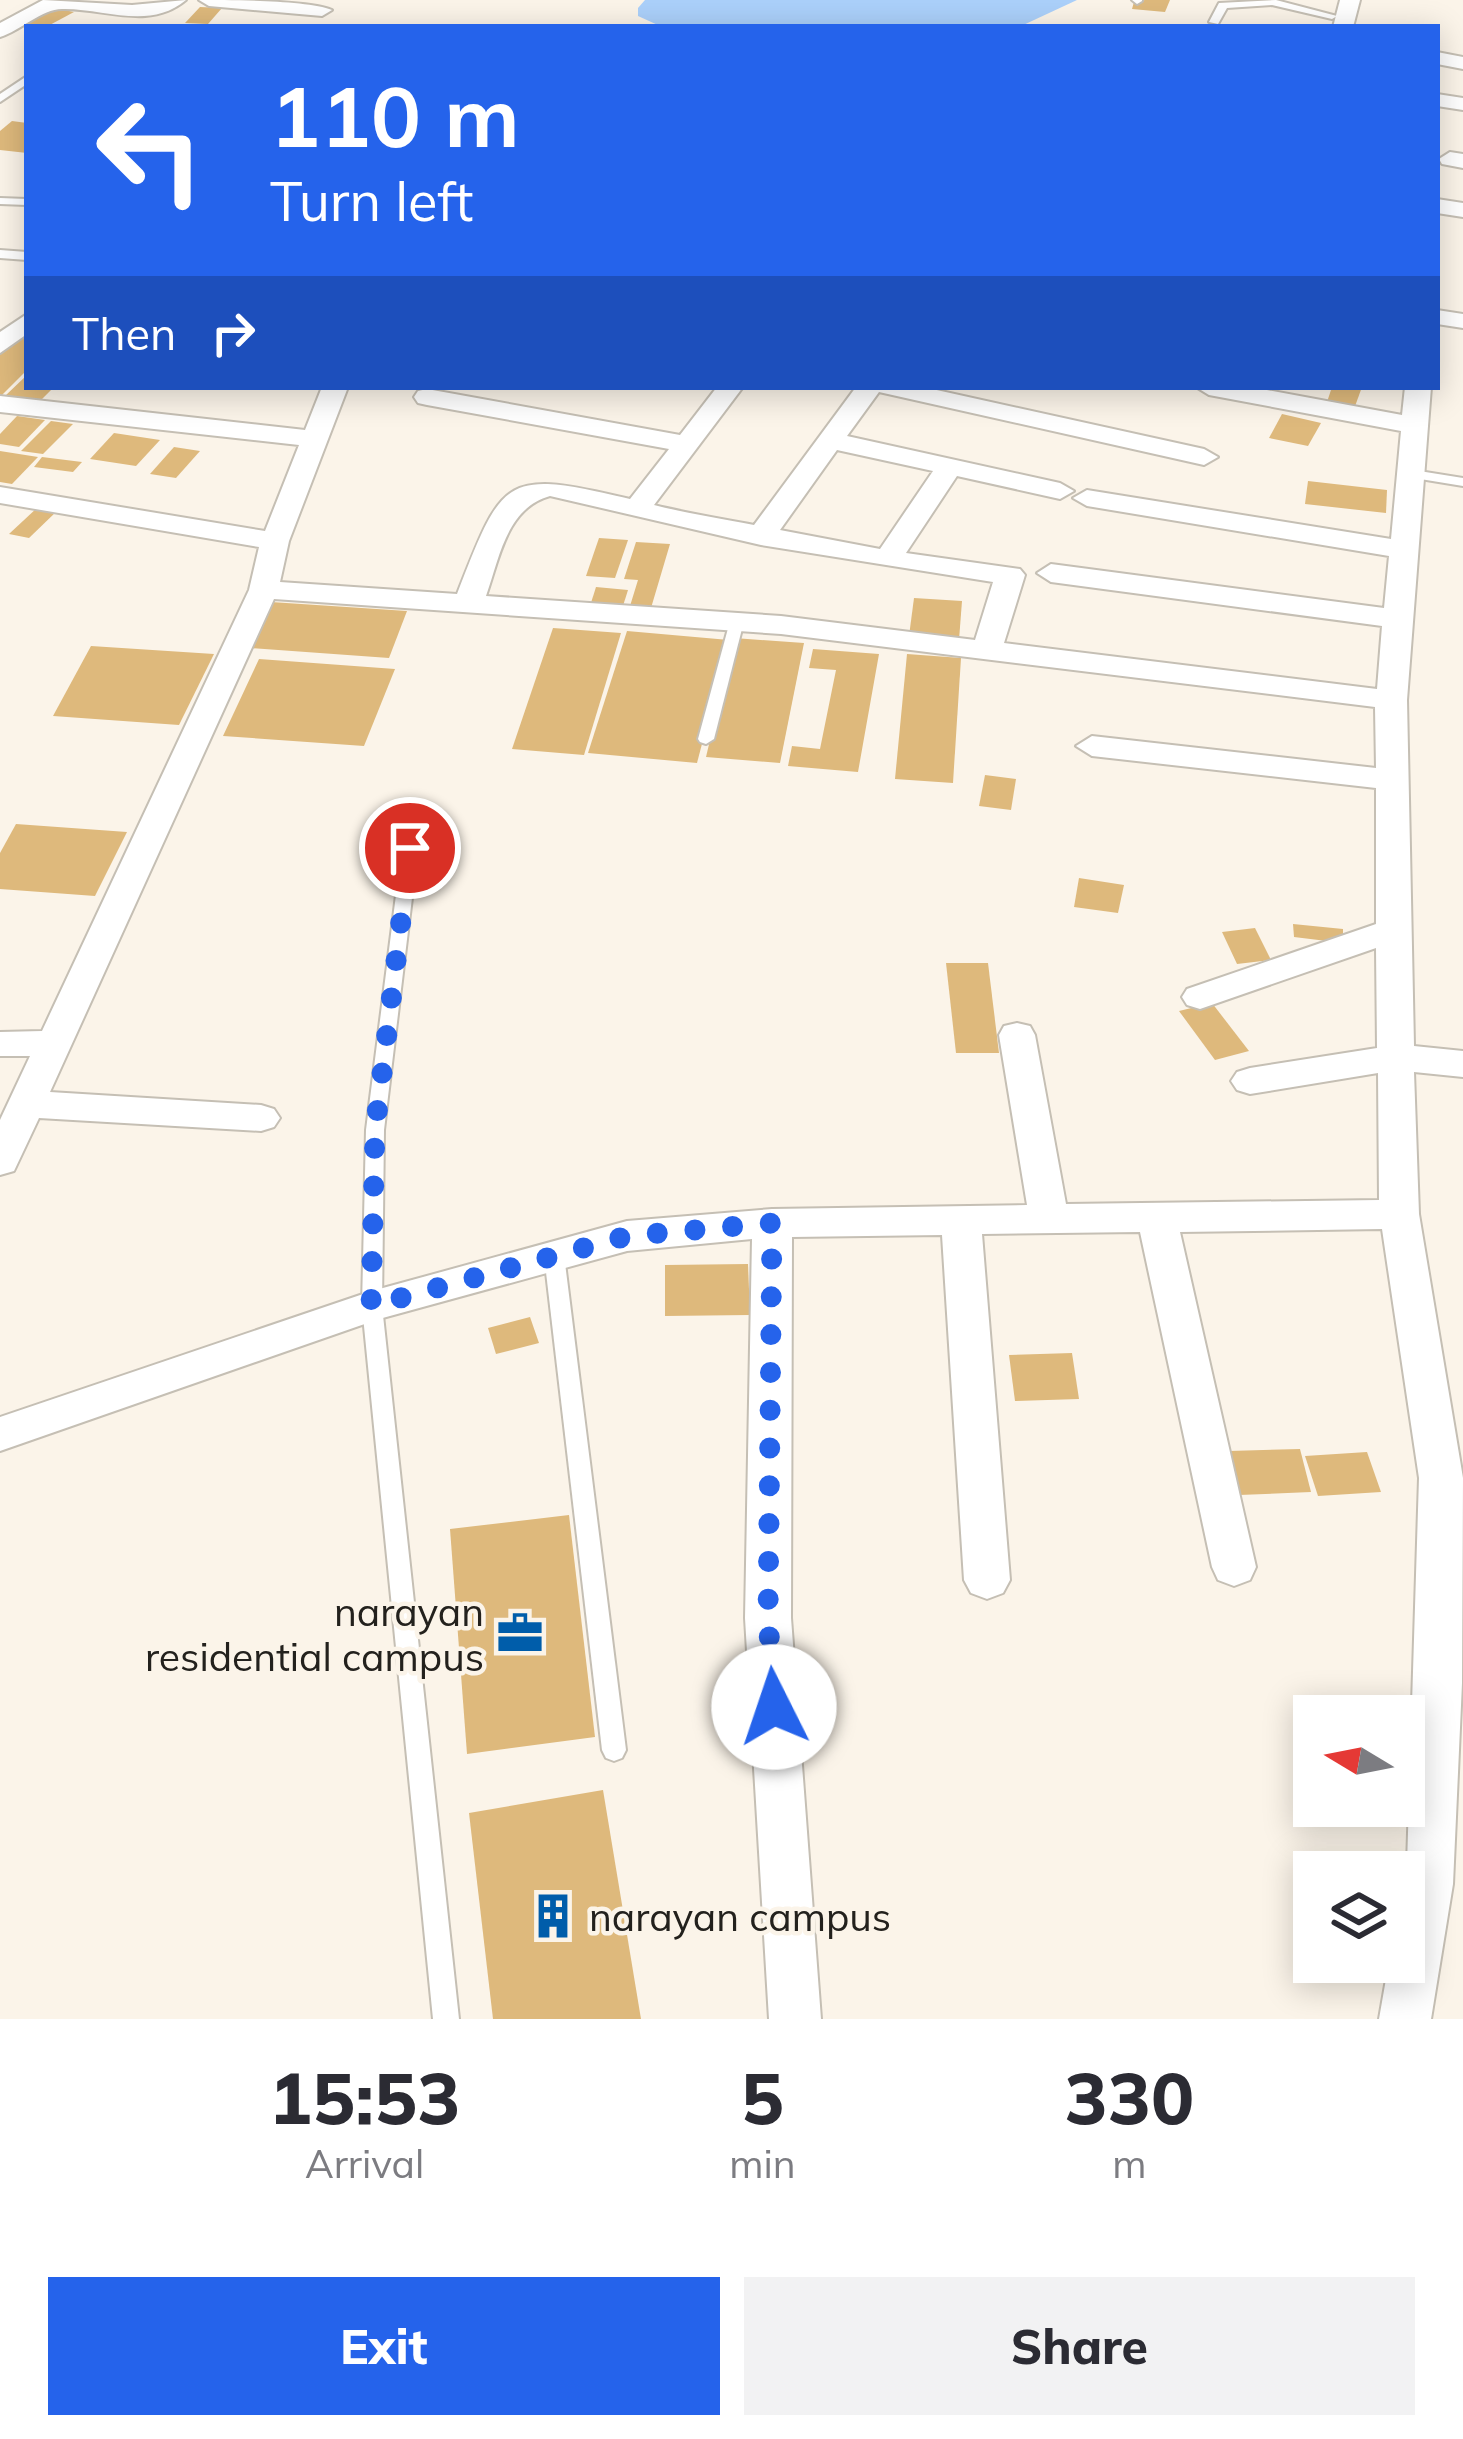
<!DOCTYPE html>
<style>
:root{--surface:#fff;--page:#f2f2f3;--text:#2b2b33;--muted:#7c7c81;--accent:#2563eb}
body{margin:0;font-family:Mulish,sans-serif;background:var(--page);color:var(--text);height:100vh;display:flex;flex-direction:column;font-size:45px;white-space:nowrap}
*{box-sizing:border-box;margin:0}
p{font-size:39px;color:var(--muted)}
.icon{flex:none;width:66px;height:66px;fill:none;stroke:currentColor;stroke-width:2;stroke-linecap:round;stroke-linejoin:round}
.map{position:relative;height:2019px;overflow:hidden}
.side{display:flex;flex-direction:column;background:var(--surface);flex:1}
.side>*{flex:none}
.banner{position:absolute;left:24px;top:24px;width:1416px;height:366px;border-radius:0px;box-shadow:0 6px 30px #0003;background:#2563eb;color:#fff;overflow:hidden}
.needle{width:78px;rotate:280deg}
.buttons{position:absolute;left:1293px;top:1695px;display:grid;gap:24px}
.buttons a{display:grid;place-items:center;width:132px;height:132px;border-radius:0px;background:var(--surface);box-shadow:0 6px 30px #0003;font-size:60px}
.pin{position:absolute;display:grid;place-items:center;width:102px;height:102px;color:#fff;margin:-51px;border:6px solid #fff;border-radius:50%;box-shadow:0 3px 12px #0007}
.me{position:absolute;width:132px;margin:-66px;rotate:356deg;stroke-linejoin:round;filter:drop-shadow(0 0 9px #0008)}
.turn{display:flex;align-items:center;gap:42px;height:252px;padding:0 48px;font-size:54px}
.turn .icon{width:156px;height:156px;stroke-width:2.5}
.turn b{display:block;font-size:84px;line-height:102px}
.then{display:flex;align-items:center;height:114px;padding:0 48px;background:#0003;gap:24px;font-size:45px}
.eta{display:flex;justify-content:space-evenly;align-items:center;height:204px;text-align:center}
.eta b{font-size:72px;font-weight:800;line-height:84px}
.action{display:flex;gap:24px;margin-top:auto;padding:24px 48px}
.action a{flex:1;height:138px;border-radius:0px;background:var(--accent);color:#fff;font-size:48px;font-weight:800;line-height:138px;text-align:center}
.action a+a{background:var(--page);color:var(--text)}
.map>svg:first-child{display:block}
</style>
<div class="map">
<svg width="1463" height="2019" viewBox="0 0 1463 2019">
<rect width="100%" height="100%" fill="#fbf4e9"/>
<!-- water -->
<path fill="#abd0fa" d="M645,0H1077L1019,27L660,26L638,16V8Z"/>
<!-- building -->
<g fill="#deb97c">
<path d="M1145,0H1170L1165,12L1132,9L1134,2Z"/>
<path d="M49,7L74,12L46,27L17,24Z"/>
<path d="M200,7L222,8L208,24L185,23Z"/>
<path d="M12,121L27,123V153L0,150V131Z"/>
<path d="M18,334L27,335V370L0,397V351Z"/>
<path d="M27,375V387H54L40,401L5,396Z"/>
<path d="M1332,387H1362L1354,409L1326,405Z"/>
<path d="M1282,414L1321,423L1308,446L1269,438Z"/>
<path d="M17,416L45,420L19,447L0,444V434Z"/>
<path d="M51,421L73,424L43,454L21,451Z"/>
<path d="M114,433L160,440L136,466L90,459Z"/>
<path d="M174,447L200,451L176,478L150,474Z"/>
<path d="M0,451L38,457L12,484L0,482Z"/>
<path d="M42,457L82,462L73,472L34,467Z"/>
<path d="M1308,481L1387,490L1386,513L1305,504Z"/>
<path d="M38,507L57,511L29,538L9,534Z"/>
<path d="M599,538L628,540L615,578L586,576Z"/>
<path d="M636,542L670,544L651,608L630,606L638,580L624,579Z"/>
<path d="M596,587L628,590L622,609L590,606Z"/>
<path d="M914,598L962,601L959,640L909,636Z"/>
<path d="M271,602L407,611L389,658L249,648Z"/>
<path d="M553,628L621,633L584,755L512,749Z"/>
<path d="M627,631L729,640L697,763L588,753Z"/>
<path d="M734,638L804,643L780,763L706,757Z"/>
<path d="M91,646L214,654L179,725L53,716Z"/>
<path d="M813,649L879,654L858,772L788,766L792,746L820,749L836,670L809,668Z"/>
<path d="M907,654L961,658L953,783L895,779Z"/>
<path d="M259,659L395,669L364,746L223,736Z"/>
<path d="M985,775L1016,779L1011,810L979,806Z"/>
<path d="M16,824L127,832L95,896L0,889V853Z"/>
<path d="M1079,878L1124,885L1118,913L1074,907Z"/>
<path d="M1293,924L1343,929V943L1294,937Z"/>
<path d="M1255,928L1271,960L1237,964L1222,932Z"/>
<path d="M946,963H988L999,1053H956Z"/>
<path d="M1212,1003L1249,1051L1215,1060L1179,1011Z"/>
<path d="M748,1264L750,1315L665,1316V1265Z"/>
<path d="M530,1317L539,1343L496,1354L488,1328Z"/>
<path d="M1072,1353L1079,1399L1015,1401L1009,1355Z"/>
<path d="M1300,1449L1311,1492L1239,1495L1229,1451Z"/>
<path d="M1367,1452L1381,1492L1318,1496L1305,1456Z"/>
<path d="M569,1515L595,1737L467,1754L450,1529Z"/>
<path d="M603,1790L641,2019H493L469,1813Z"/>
</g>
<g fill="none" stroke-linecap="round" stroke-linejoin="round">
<!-- lane casing -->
<g stroke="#c5bfb4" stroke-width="4">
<g id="lane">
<path d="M1132,0H1142V1L1137,4Z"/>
<path d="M1276,0L1337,16L1332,19L1272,5L1227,8L1218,24L1209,22L1219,3Z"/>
<path d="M27,76V84L0,102V94Z"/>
<path d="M0,198L27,199V205L0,204Z"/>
<path d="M0,250L27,252V260L0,258Z"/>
<path d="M1413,470L1463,478V486L1408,477L1406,474Z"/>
<path d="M737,617L744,621L714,739L706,744L700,742L698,739L730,621Z"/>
<path d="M410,843L418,848L384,1130L382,1306L459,2019H433L362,1306L366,1130L402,848Z"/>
<path d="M554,1248L561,1250L564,1255L626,1750L622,1758L614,1761L606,1758L602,1750L544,1255L547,1250Z"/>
</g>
</g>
<!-- street casing -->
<g stroke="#c5bfb4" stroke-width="4">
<g id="street">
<path d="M43,0L132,5L186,0C149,31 104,8 62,9C42,9 20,31 0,37V23Z"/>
<path d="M199,0C231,0 308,0 332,10L322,16L209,6Z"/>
<path d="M1340,0H1360L1353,27H1333Z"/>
<path d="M1437,52L1463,57V69L1437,64Z"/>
<path d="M1437,94L1463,98V110L1437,106Z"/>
<path d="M1450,152L1463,154V168L1442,164L1439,159Z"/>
<path d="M1437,199L1463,203V217L1437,213Z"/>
<path d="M1437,310L1463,314V328L1437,324Z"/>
<path d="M27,314V334L0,353V332Z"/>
<path d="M322,387H348L289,541L280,582L457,594C503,476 504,469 630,499L669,449L427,405L418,403L414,397L418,391L427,389L680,435L717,387H743L654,505C690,514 718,518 754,525L856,387H923L1204,449L1218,457L1204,465L879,392L847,436L1060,483L1074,491L1060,499L957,476L906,553L1020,569L1025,575L1004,643L1377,689L1382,626L1051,582L1037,573L1051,564L1384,608L1389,556L1087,506L1073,498L1087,490L1391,539L1401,431L1209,395L1196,387H1251L1402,415L1405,387H1431L1407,700L1414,1046L1463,1051V1077L1414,1072L1419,1214L1463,1478L1462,1683L1453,1884L1431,2019H1379L1389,1962H1404L1419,1478L1382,1229L1180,1232L1256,1567L1250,1580L1234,1586L1218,1580L1212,1567L1140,1232L982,1234L1010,1580L1003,1593L987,1599L971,1593L964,1580L942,1235L792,1237L791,1618L821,2019H769L745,1618L752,1239L627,1251L379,1319L0,1451V1417L372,1291L627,1221L772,1209L1027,1205L999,1035L1004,1026L1017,1023L1030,1026L1035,1035L1066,1204L1379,1200L1378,1073L1250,1094L1237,1090L1231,1081L1237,1072L1250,1068L1377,1048L1376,948L1200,1009L1187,1005L1182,997L1187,989L1376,924V788L1092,756L1076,746L1092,736L1376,768L1375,707L781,634L274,599L50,1092L261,1105L274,1109L280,1118L274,1127L261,1131L39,1118L14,1171L0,1175V1120L30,1056H0V1032L42,1031L249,590L259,547L0,503V487L265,531L299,445L0,412V396L305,430ZM837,450L933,471L880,549L780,530ZM550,496L761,545L993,582L975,640L781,616L486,596C499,560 506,508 550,496Z"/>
</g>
</g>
<!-- lane -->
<use href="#lane" fill="#fff" fill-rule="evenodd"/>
<!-- street -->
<use href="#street" fill="#fff" fill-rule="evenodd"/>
</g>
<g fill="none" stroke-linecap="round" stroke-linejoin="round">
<!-- route -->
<path stroke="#2563eb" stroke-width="21" stroke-dasharray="0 37.8" d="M410,848L375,1130L371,1306L627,1236L772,1223L768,1618L774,1707"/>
</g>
<!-- icons -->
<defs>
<g id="office-bare" transform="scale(3.6)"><path d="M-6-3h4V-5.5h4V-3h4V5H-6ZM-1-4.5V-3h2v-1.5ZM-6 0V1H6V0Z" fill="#005daa" stroke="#fbf4e9" stroke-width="2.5" paint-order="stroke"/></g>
<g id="building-bare" transform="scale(3.6)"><path d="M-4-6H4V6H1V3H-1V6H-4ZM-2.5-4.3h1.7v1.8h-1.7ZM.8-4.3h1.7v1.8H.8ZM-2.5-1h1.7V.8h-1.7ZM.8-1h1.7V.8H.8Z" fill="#005daa" stroke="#fbf4e9" stroke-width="2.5" paint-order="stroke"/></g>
</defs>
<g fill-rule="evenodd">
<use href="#office-bare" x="520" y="1633"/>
<use href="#building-bare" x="553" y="1916"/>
</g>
<g text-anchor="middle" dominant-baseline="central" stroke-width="9" stroke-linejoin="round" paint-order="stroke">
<!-- near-poi labels -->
<g font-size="39" fill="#23211d" stroke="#fbf4e9" text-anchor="end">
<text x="484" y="1611">narayan<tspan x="484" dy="45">residential campus</tspan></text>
<text x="589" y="1916" text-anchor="start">narayan campus</text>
</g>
</g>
</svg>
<div class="buttons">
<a><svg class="needle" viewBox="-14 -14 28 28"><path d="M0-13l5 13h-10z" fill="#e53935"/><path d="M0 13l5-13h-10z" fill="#7c7c81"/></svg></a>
<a><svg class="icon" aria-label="layers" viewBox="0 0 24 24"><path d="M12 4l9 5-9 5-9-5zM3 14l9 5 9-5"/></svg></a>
</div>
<div class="pin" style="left:410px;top:848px;background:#d93025"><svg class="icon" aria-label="arrive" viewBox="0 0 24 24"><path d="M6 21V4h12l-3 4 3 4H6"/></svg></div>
<svg class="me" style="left:774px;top:1707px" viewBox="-20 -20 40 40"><circle r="19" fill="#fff"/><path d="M0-13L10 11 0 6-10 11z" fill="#2563eb"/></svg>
<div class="banner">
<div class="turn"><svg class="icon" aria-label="left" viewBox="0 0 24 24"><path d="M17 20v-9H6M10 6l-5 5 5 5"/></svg><div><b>110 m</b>Turn left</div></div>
<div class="then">Then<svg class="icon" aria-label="right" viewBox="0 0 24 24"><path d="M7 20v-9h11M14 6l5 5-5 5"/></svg></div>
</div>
</div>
<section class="side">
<div class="eta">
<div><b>15:53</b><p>Arrival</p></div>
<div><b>5</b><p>min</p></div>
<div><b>330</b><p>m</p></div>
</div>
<div class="action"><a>Exit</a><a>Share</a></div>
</section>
